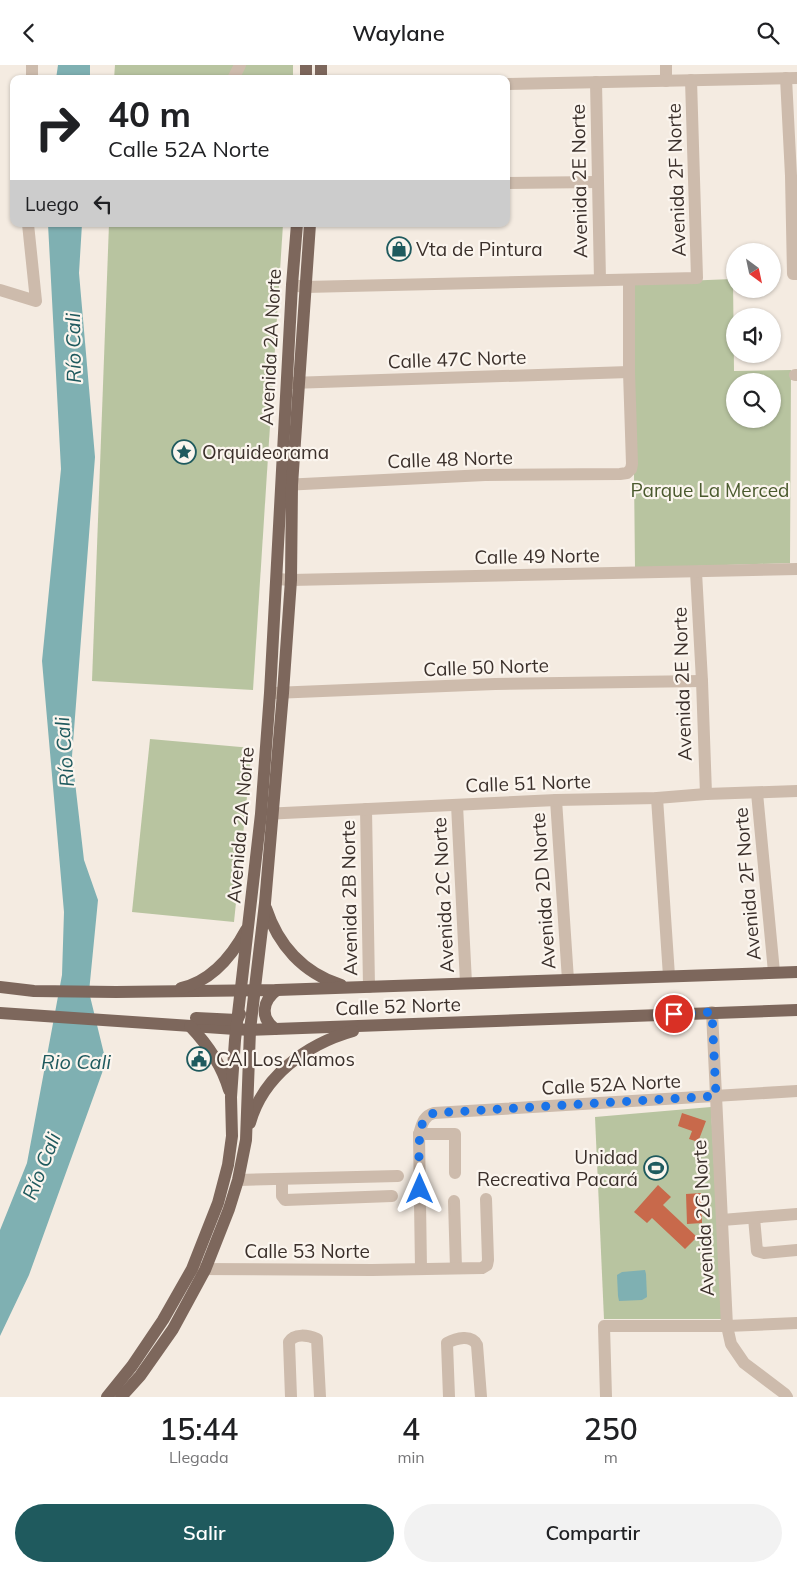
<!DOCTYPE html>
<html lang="es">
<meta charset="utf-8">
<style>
:root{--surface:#fff;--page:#f2f2f2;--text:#202124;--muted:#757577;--accent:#1f5a5e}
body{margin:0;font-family:Mulish,sans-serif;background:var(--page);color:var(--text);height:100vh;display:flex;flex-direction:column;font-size:19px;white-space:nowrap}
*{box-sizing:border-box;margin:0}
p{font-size:16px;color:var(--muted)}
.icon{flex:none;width:28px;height:28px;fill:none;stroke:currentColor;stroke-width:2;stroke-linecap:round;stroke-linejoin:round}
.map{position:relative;height:1332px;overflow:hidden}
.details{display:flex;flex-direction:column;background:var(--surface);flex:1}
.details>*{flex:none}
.guide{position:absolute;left:10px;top:10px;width:500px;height:152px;border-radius:10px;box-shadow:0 1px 4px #0004;background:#fff;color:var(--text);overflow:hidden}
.needle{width:32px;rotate:147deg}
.controls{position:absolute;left:726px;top:178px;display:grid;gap:10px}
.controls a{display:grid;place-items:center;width:55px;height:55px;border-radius:50%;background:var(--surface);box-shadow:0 1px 4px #0004;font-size:25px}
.pin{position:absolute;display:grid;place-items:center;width:42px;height:42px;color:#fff;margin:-21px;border:2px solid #fff;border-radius:50%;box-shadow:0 1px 5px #0007}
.me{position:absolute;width:55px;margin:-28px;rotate:0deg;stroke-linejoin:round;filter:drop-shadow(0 0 4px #0008)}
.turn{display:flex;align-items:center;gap:18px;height:105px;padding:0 15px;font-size:22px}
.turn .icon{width:65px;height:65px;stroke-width:2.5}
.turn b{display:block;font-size:35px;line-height:42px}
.then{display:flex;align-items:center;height:48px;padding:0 15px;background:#0003;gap:10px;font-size:19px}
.eta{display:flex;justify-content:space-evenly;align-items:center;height:85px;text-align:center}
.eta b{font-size:30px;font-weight:600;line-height:35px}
.action{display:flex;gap:10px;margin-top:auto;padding:10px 15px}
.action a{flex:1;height:58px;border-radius:30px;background:var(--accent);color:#fff;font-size:20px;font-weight:600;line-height:58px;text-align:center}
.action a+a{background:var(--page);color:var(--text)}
header{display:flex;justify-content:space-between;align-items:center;height:65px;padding:0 15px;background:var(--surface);font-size:22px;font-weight:600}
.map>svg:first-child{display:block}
</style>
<header><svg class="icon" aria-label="back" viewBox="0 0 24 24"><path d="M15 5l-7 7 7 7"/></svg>Waylane<svg class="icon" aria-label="search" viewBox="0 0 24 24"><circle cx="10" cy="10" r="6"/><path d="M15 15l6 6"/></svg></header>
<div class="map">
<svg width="797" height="1332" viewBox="0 0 797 1332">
<rect width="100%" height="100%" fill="#f4ebe1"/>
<!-- green -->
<g fill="#b8c4a0" fill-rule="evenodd">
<path d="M115,0H293V14H114Z"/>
<path d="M109,159H283L253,625L92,616Z"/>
<path d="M733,214L734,306L791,305L790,498L635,503L632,218ZM735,316H772V354H735Z"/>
<path d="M150,674L252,683L234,857L132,847Z"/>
<path d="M711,1042L722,1254H604L595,1052Z"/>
</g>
<!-- water -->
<g fill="#7fb0b2">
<path d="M58,0H90V14H56Z"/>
<path d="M48,159H82L79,208L95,392L72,691L84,795L98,835L89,927L106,997L29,1210L0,1271V1165L27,1098L62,910L64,847L42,596L61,404Z"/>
<path d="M645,1205L646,1209L647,1232L642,1235L619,1236L618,1231L617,1210L622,1207Z"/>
</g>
<!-- building -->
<g fill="#c8694b">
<path d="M682,1048L706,1056L698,1077L689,1074L692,1066L678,1061Z"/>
<path d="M658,1120L671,1132L663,1140L697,1172L685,1184L652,1153L647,1158L634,1147Z"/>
<path d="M701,1128L702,1158L687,1159L686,1129Z"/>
</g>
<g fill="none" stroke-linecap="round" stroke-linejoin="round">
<!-- minor -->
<g stroke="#cdbbac" stroke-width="12">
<path d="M666,0V16"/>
<path d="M786,13L791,111L793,209H797"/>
<path d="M32,14V0"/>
<path d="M233,14L240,0"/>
<path d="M596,17L600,215"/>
<path d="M506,19L797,13"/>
<path d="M506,118L597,117"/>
<path d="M292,220L305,222L697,213L691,15"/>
<path d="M0,225L36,236L28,159"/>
<path d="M795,310H797"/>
<path d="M290,318L629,307"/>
<path d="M283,420L485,410L620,409L627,408L631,404L632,399L629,307V215"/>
<path d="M696,507L702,616L706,729"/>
<path d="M277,514L291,515L797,504"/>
<path d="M273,628L495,619L702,616"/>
<path d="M757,728L774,907"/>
<path d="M657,733L669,911"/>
<path d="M556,735L568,915"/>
<path d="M457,740L466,918"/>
<path d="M366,744L369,922"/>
<path d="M263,749L556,735L657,733L706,729L797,726"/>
<path d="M712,947L727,1261L731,1279L744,1298L785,1329L787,1332"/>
<path d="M419,1069H455V1108"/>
<path d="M282,1114V1131L285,1135L392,1131"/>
<path d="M238,1115L398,1111"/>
<path d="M454,1136L456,1203"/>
<path d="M754,1153L757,1186L764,1188L797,1185"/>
<path d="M722,1155L797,1149"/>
<path d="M195,1204L372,1205L482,1203L487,1200L488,1195L486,1134"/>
<path d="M421,1204L419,1069C422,1060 423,1051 434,1048L797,1026"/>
<path d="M291,1332L289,1277C294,1268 308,1270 317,1274L320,1332"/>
<path d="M449,1332L447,1278C456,1273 472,1269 477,1280L481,1332"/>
<path d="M606,1332L604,1261H727L797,1258"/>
</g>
<!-- major -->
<g stroke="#7d675c" stroke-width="12">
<path d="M306,14V0"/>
<path d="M321,14V0"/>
<path d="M266,843C278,880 303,908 341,920"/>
<path d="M0,922L34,926L116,927L277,925L797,907"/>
<path d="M181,923C212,916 232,891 246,865"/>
<path d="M0,948L250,965L797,945"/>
<path d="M196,953L237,955L240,949"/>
<path d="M190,961C208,980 222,1000 229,1025"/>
<path d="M275,964C260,953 262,936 277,925"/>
<path d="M250,1058C263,1011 307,979 353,966"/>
<path d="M107,1332L132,1301L163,1255L192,1204L218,1138L228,1100L232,1071L231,1032L235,975L261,749L270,628L292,220L297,159"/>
<path d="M121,1332L140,1311L173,1264L205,1205L229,1144L238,1115L246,1075L250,965L265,838L283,628L291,515L292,420L310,159"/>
</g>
</g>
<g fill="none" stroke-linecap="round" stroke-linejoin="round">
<!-- route -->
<path stroke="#1a73e8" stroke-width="9" stroke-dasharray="0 16.2" d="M420,1124C420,1108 415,1061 427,1051C428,1049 432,1049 434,1048L716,1031L712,947L674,949"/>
</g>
<!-- icons -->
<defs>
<g id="shop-ring" transform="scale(1.25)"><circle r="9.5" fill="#fbf5ee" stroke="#1f5a5e" stroke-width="1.5"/><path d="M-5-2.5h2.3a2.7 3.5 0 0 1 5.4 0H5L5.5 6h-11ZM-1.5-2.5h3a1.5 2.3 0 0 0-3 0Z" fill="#1f5a5e"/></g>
<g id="sight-ring" transform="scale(1.25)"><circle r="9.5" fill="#fbf5ee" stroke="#1f5a5e" stroke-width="1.5"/><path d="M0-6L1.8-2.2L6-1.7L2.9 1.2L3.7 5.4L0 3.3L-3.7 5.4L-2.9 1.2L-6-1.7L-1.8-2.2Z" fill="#1f5a5e"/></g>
<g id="civic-ring" transform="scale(1.25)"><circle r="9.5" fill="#fbf5ee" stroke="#1f5a5e" stroke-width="1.5"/><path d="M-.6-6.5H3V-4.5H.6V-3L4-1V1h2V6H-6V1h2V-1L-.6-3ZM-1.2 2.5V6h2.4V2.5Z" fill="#1f5a5e"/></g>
<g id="stadium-ring" transform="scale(1.25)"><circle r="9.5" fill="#fbf5ee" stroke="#1f5a5e" stroke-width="1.5"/><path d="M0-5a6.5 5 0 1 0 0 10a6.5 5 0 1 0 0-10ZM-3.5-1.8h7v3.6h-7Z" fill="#1f5a5e"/></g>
</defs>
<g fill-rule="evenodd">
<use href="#shop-ring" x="399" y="184"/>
<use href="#sight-ring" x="184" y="387"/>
<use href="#civic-ring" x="199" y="994"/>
<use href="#stadium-ring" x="656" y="1103"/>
</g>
<g text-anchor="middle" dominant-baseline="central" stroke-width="4.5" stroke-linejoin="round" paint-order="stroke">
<!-- street labels -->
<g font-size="19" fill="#3b302b" stroke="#fbf5ee">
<text transform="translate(676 115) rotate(-92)">Avenida 2F Norte</text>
<text transform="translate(579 116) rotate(-91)">Avenida 2E Norte</text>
<text transform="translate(270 282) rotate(-87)">Avenida 2A Norte</text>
<text transform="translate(457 294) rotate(-2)">Calle 47C Norte</text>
<text transform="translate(450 394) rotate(-2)">Calle 48 Norte</text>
<text transform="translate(537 491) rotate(-1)">Calle 49 Norte</text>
<text transform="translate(486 602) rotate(-2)">Calle 50 Norte</text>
<text transform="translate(682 619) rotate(-92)">Avenida 2E Norte</text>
<text transform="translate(528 718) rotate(-2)">Calle 51 Norte</text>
<text transform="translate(240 760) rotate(-85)">Avenida 2A Norte</text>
<text transform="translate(747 819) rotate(-95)">Avenida 2F Norte</text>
<text transform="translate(543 826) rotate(-94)">Avenida 2D Norte</text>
<text transform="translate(443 830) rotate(-93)">Avenida 2C Norte</text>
<text transform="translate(349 833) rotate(-91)">Avenida 2B Norte</text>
<text transform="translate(398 941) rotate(-2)">Calle 52 Norte</text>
<text transform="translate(611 1019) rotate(-3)">Calle 52A Norte</text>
<text transform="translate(703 1153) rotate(-93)">Avenida 2G Norte</text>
<text x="307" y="1186">Calle 53 Norte</text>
</g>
<!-- poi labels -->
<g font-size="19" fill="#3b302b" stroke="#fbf5ee" text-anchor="start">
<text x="416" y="184">Vta de Pintura</text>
<text x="202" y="387">Orquideorama</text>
<text x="216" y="994">CAI Los Alamos</text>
<text x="638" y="1092" text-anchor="end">Unidad<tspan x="638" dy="22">Recreativa Pacará</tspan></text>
</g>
<!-- park labels -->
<g font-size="19" fill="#4a5a2e" stroke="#fbf5ee">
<text x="710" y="425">Parque La Merced</text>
</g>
<!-- water labels -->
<g font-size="20" font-style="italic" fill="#1f5a5e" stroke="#fbf5ee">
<text transform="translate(73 283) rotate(-91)">Río Cali</text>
<text transform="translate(64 687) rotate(-94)">Río Cali</text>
<text x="76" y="996">Rio Cali</text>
<text transform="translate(41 1101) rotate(-68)">Río Cali</text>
</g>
</g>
</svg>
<div class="controls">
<a><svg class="needle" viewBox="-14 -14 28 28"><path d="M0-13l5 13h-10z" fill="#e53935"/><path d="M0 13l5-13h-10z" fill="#757577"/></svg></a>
<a><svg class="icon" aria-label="sound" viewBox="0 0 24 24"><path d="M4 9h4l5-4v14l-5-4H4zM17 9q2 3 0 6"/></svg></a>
<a><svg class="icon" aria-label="search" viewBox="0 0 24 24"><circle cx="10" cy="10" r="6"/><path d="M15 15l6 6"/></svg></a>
</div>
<div class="pin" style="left:674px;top:949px;background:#d93025"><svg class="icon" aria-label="arrive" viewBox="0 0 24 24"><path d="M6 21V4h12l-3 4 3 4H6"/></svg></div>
<svg class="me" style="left:420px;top:1124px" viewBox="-20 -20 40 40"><path d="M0-17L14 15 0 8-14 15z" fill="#1a73e8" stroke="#fff" stroke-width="4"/></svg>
<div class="guide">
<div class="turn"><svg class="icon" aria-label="right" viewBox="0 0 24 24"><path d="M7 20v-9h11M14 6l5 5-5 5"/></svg><div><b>40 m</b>Calle 52A Norte</div></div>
<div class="then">Luego<svg class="icon" aria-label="left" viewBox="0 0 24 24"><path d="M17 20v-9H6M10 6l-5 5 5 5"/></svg></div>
</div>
</div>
<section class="details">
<div class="eta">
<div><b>15:44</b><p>Llegada</p></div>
<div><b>4</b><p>min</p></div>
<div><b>250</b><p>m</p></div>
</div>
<div class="action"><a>Salir</a><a>Compartir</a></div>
</section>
